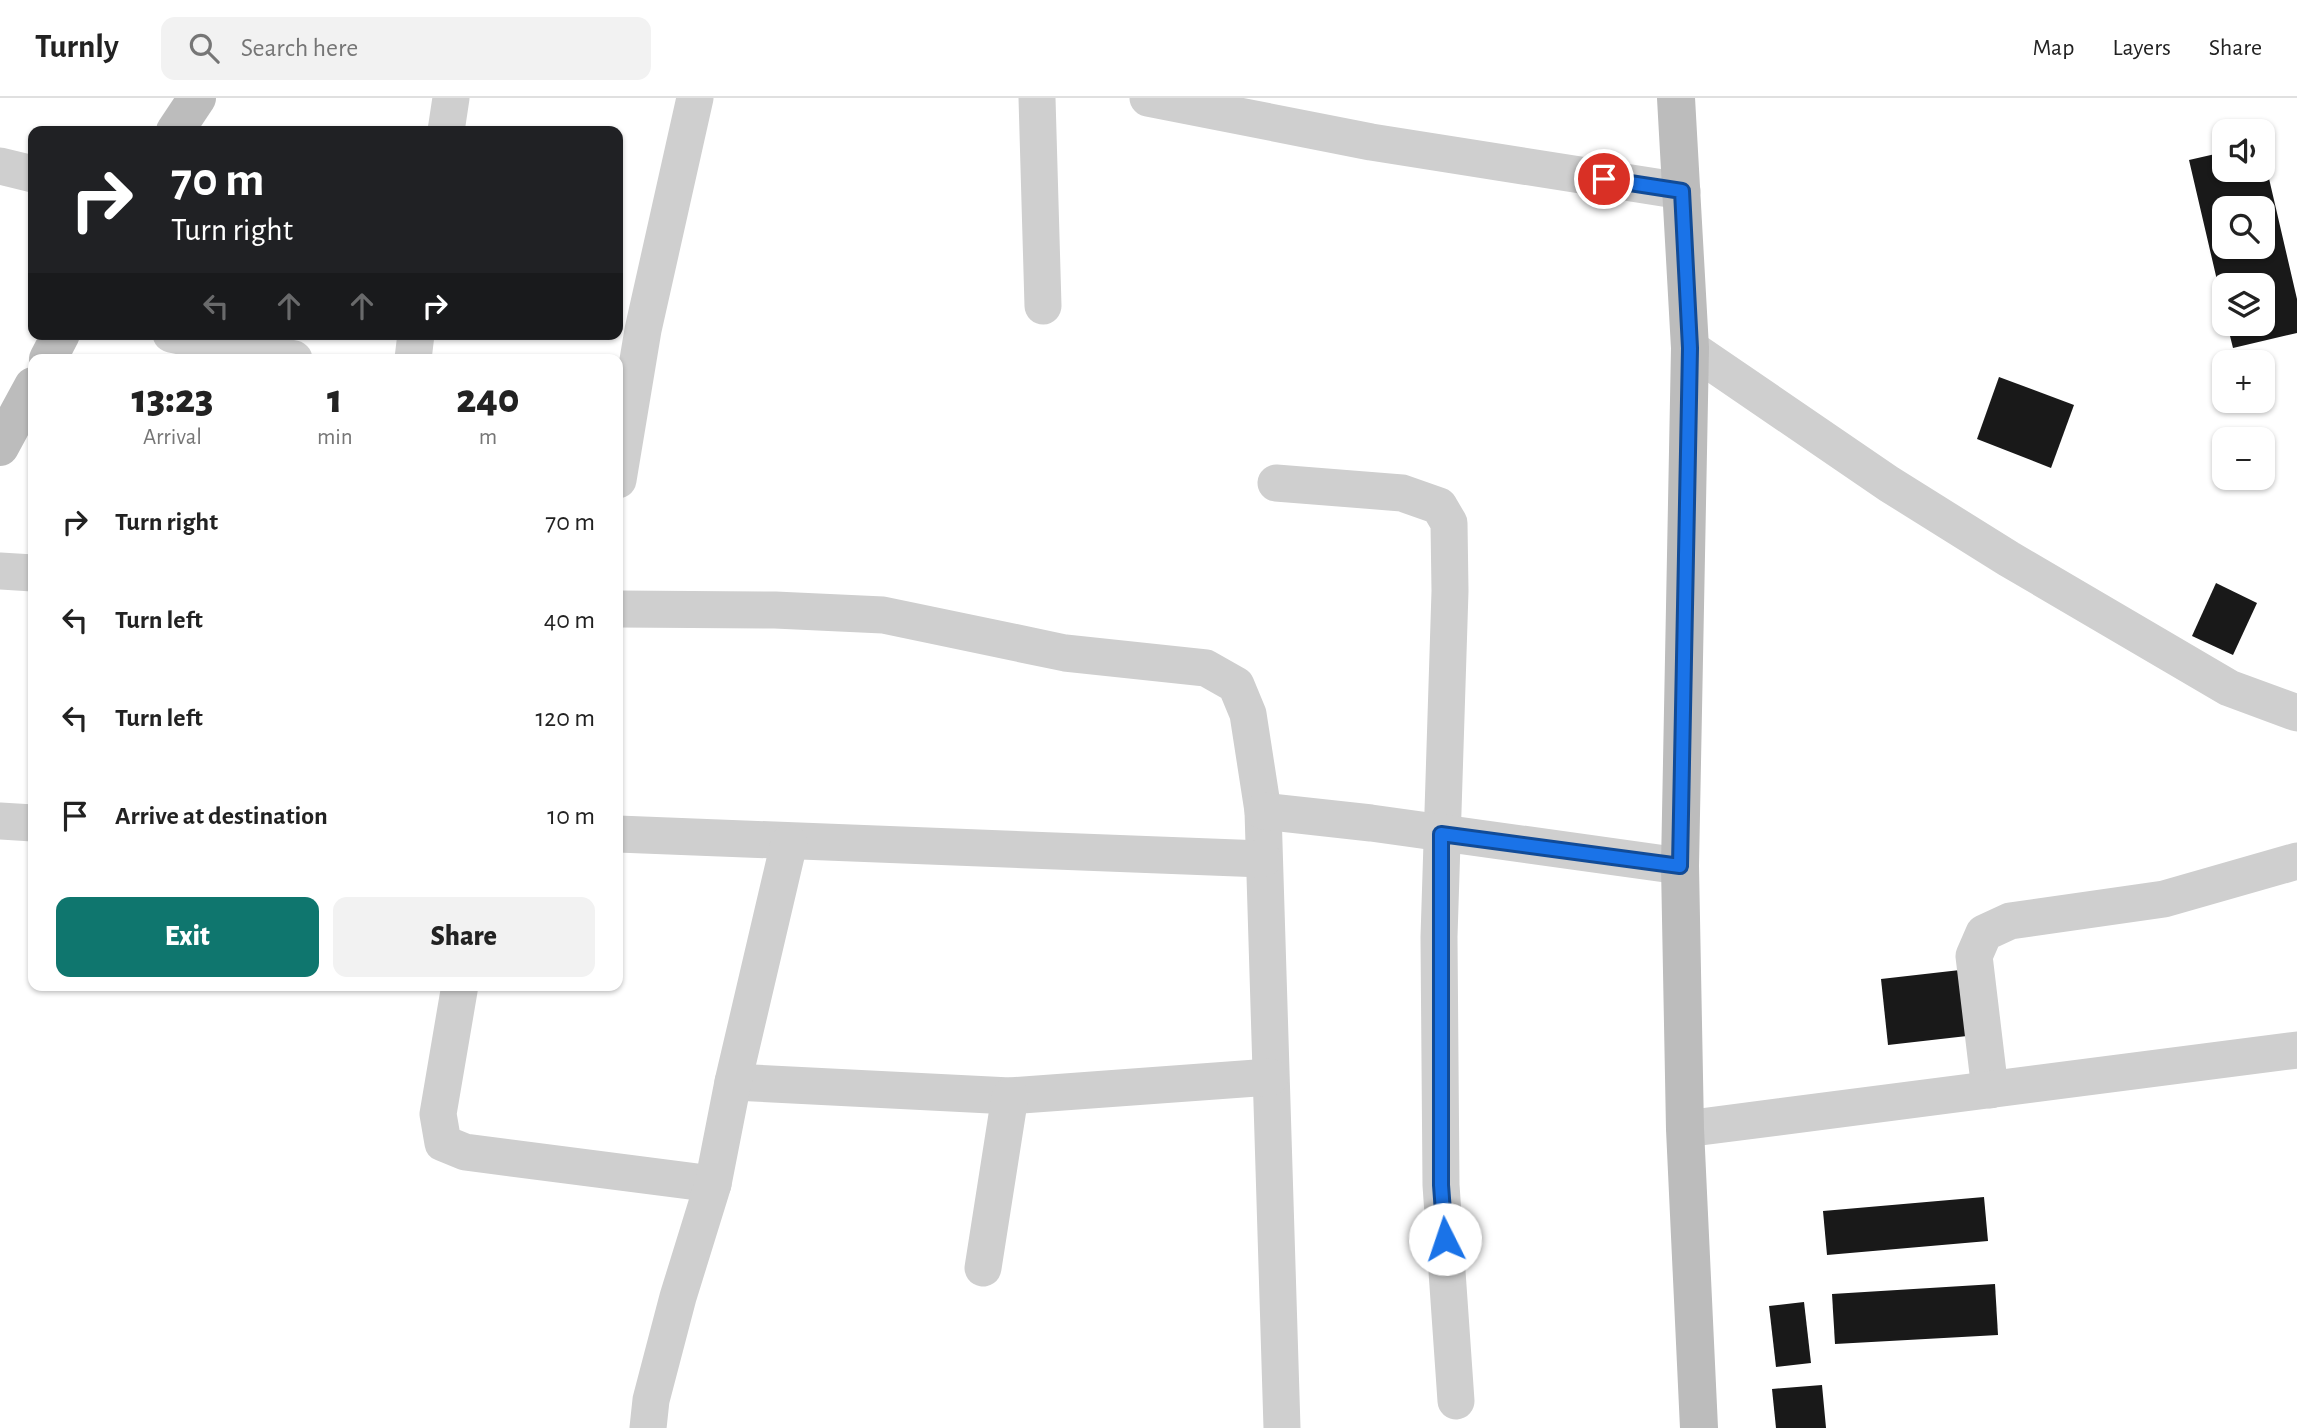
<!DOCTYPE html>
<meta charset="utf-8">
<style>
:root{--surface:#fff;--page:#f2f2f2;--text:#222;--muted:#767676;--line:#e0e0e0;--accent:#0f766e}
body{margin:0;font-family:"Alegreya Sans",sans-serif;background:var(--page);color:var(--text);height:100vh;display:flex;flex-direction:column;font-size:26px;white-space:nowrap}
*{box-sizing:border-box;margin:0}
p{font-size:23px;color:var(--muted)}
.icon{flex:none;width:38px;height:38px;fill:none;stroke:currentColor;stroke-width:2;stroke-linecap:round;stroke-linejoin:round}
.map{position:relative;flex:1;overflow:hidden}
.panel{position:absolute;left:28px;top:256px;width:595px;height:637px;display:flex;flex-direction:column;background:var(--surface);border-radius:14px;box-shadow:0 2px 5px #0004}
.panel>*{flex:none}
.guide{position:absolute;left:28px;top:28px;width:595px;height:214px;border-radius:14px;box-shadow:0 2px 5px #0004;background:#202124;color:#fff;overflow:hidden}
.tools{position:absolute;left:2212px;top:21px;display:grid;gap:14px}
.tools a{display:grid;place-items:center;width:63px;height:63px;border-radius:14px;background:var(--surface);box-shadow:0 2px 5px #0004;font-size:35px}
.pin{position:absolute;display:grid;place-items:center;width:60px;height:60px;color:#fff;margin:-30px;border:4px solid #fff;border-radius:50%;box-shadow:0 2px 7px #0007}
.me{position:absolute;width:77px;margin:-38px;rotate:356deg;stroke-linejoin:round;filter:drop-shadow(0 0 5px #0008)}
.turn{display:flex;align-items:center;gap:24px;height:147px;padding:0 28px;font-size:32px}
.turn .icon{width:91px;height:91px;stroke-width:2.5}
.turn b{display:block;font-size:49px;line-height:60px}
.lanes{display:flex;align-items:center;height:66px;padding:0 28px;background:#0003;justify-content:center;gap:35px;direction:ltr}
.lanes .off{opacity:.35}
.eta{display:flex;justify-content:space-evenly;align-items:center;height:119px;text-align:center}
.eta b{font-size:42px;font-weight:800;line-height:49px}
.button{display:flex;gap:14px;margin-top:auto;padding:14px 28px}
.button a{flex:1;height:80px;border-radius:14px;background:var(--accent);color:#fff;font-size:28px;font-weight:800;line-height:80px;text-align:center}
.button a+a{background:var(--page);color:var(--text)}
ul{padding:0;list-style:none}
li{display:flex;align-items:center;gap:21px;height:98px;padding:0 28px}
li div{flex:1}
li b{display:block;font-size:26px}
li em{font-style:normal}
header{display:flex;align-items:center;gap:42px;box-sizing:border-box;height:98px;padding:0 35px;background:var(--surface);border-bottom:2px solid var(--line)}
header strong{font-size:33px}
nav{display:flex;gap:38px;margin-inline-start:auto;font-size:24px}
.search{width:490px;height:63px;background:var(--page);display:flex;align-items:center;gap:18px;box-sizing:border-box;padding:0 24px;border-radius:14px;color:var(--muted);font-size:26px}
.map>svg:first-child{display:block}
</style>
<header>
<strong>Turnly</strong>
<div class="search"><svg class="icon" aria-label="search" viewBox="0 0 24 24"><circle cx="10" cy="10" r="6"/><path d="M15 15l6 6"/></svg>Search here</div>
<nav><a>Map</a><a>Layers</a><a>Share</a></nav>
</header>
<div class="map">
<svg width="2297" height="1330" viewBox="0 0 2297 1330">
<rect width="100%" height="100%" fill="#fff"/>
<!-- building -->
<g fill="#191919" fill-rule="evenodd">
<path d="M2224,54V72H2263L2264,59L2297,201V235L2233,250L2227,226H2263V187H2224L2223,208L2189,62ZM2224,110H2263V149H2224Z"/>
<path d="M1999,279L2074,307L2051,370L1977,341Z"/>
<path d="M2216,485L2257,505L2233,557L2192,538Z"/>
<path d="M1960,872L1967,938L1888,947L1881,881Z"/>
<path d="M1984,1099L1988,1143L1827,1157L1823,1113Z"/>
<path d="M1995,1186L1998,1237L1835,1246L1832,1196Z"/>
<path d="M1804,1204L1811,1265L1776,1269L1769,1208Z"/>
<path d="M1822,1287L1826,1330H1776L1772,1291Z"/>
</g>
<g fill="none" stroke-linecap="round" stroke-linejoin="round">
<!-- street -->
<g stroke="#cfcfcf" stroke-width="37">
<path d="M1037,0L1043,208"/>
<path d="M1148,0L1371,44L1682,93"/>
<path d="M446,33L451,0"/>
<path d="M0,68L33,76"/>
<path d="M171,236L294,261"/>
<path d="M1690,250L1889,386L2009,461L2229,590L2297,615"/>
<path d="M413,261L416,236"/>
<path d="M618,382L643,232L695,0"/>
<path d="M1276,385L1402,395L1439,408L1449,425L1450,493L1439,839L1441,1087L1456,1303"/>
<path d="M0,473L33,475"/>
<path d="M618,511L775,512L883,517L1065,555L1206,570L1236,587L1248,616L1263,713L1282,1330"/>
<path d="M1263,713L1371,725L1680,768"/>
<path d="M0,723L33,725"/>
<path d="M618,736L1263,761"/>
<path d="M460,887L438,1016L443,1045L465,1054L713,1086"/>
<path d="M733,984L1010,998L1270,979"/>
<path d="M1990,992L1974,858L1984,835L2010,823L2164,801L2297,763"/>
<path d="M1685,1031L2297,952"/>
<path d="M983,1170L1010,998"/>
<path d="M648,1330L651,1302L678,1199L713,1086L733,984L789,745"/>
</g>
<!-- secondary -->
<g stroke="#bcbcbc" stroke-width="38">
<path d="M1676,0L1690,250L1680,768L1685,1031L1699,1330"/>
<path d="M175,33L197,0"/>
<path d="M48,261L61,236"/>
<path d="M0,349L33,288"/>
</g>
</g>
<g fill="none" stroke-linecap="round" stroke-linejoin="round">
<!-- route casing -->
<g stroke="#114b97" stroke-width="18">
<path id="route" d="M1445,1141L1441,1087V736L1680,768L1690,250L1682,93L1604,81"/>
</g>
<!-- route -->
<use href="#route" stroke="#1a73e8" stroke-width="12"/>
</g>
</svg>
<div class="tools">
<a><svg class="icon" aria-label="sound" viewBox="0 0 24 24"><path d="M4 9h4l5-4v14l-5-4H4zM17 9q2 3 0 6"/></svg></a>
<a><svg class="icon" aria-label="search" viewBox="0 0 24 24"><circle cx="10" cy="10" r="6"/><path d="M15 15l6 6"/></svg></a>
<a><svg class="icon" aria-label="layers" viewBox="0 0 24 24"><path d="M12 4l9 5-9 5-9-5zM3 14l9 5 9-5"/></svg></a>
<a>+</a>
<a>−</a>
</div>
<div class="pin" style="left:1604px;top:81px;background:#d93025"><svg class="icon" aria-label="arrive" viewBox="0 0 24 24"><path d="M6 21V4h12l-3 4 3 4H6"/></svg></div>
<svg class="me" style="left:1445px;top:1141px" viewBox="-20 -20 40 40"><circle r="19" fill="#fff"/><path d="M0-13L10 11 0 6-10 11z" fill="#1a73e8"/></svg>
<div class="guide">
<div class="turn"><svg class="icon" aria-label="right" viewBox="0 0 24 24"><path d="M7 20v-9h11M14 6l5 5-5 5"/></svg><div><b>70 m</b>Turn right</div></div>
<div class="lanes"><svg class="icon off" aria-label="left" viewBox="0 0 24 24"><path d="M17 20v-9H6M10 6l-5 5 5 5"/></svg><svg class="icon off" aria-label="ahead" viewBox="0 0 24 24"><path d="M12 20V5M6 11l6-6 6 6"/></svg><svg class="icon off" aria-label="ahead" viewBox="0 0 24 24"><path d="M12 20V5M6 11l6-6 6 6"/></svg><svg class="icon" aria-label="right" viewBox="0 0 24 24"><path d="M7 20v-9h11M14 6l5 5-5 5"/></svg></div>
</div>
<section class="panel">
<div class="eta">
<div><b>13:23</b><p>Arrival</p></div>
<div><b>1</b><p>min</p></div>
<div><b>240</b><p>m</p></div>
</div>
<ul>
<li><svg class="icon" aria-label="right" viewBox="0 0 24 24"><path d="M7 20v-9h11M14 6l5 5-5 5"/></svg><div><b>Turn right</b></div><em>70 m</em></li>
<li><svg class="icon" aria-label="left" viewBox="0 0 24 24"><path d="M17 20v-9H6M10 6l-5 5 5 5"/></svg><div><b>Turn left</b></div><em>40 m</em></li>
<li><svg class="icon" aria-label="left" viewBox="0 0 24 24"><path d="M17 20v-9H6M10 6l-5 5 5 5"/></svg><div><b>Turn left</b></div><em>120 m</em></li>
<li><svg class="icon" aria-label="arrive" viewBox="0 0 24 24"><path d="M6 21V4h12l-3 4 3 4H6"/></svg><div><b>Arrive at destination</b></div><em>10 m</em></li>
</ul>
<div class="button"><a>Exit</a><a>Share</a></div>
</section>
</div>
